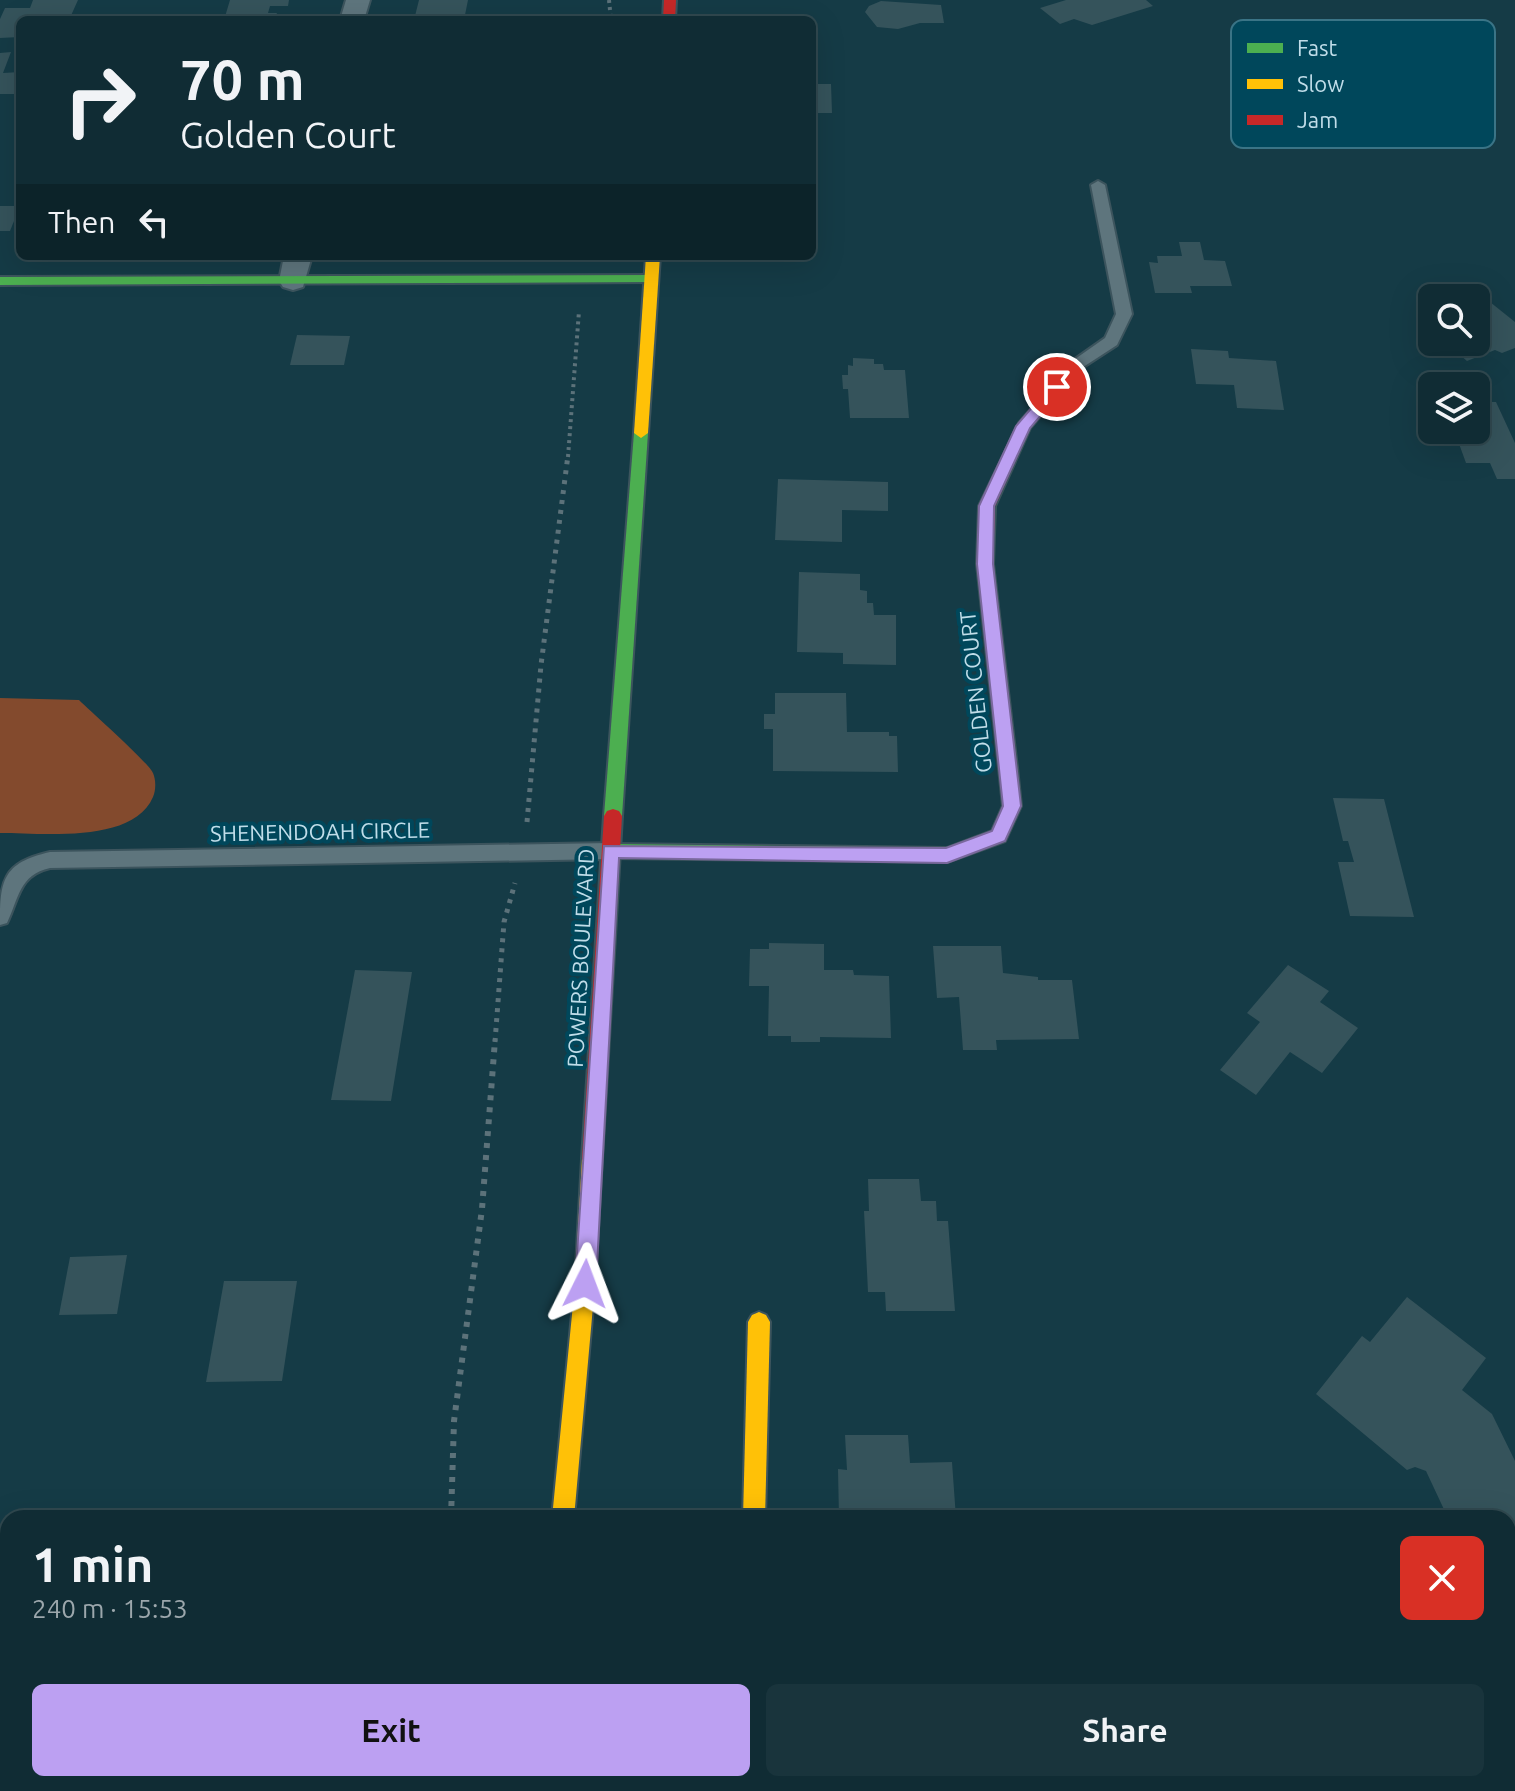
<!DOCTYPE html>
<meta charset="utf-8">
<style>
:root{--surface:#102c34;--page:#19343c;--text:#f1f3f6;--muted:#9ca7ac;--line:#30484f;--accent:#bca0f2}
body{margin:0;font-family:Ubuntu,sans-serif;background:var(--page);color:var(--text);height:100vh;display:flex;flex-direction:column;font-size:30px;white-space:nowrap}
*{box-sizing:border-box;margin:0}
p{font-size:26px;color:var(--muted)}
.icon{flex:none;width:44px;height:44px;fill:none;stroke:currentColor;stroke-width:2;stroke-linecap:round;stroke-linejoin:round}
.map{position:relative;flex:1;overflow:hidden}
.sheet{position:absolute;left:0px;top:1510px;width:1516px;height:282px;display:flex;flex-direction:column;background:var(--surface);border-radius:24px 24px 0 0;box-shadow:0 8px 32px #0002,0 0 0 2px var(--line)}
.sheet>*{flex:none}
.top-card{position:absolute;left:16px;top:16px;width:800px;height:244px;border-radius:12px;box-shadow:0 8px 32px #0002,0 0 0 2px var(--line);background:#102c34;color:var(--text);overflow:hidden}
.fabs{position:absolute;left:1418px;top:284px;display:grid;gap:16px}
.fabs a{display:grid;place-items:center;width:72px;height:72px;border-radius:12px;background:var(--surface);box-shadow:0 8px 32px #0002,0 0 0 2px var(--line);font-size:40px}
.pin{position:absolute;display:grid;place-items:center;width:68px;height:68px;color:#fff;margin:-34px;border:4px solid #fff;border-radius:50%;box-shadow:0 2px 8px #0007}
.me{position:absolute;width:88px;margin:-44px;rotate:3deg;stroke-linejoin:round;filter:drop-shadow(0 0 6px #0008)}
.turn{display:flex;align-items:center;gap:28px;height:168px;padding:0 32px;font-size:36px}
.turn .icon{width:104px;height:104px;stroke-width:2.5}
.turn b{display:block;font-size:56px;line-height:68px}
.then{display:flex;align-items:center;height:76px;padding:0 32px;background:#0003;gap:16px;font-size:30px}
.round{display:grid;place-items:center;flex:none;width:84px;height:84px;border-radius:12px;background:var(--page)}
.head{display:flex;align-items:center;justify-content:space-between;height:136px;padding:0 32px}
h1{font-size:48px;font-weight:700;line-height:60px}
.action{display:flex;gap:16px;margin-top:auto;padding:16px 32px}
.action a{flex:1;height:92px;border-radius:12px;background:var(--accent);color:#111;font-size:32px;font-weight:700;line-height:92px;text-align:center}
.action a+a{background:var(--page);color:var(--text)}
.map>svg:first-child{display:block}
</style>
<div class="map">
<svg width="1515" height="1791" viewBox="0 0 1515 1791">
<rect width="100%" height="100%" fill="#153b46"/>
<!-- green -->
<path fill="#834a2d" d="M0,698L79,700C91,712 149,763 153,773C156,780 156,790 153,797C133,844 42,833 0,833Z"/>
<!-- building -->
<g fill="#35535b">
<path d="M33,0H78L69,20H20V37L0,38V19L5,8H30Z"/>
<path d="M230,0H289L288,6H270L268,13H277L274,20H224Z"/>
<path d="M419,0H468L464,20H414Z"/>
<path d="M1066,0H1146L1153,6L1092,25L1074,19L1060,24L1040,8Z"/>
<path d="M881,1L941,5L944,23H920L898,29L877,27L865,12L869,6Z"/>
<path d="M11,52L3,73L20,72V94H0V53Z"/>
<path d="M812,84H831L832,113H812Z"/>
<path d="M0,206H20L10,231H0Z"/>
<path d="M1179,242H1200L1204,260L1225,261L1232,286H1190L1192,293H1155L1149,262L1158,263L1157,256H1182Z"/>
<path d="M1490,302L1515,322V348L1502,353L1495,350L1467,361L1445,342H1476V307Z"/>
<path d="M297,335L350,336L344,365H290Z"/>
<path d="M1191,349L1228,351L1229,358L1276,361L1284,410L1237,408L1234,385L1196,384Z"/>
<path d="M853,358L874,359V364H883L884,370H905L909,418H850L848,389H843L842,375H848V365L853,366Z"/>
<path d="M1476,402H1496L1515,443V479H1497L1490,463H1466L1454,430H1476Z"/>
<path d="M778,479L888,482V511L842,510V542L775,540Z"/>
<path d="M799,572L860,574V590L867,591V603H873L874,615H896V665L843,664V653L797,652Z"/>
<path d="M775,693H846L847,732H889V736H897L898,772L773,771V729H764V714H775Z"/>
<path d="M1333,798L1384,799L1414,917L1350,916L1338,862H1354L1348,841H1343Z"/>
<path d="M769,943L824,944V970H853L854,975L889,976L891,1038L820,1037V1042H791V1036H768L769,986H749L750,949H769Z"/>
<path d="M933,946H1001L1003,973L1038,977V980H1072L1079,1039L996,1040L997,1050H963L959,997L937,998Z"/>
<path d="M1288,965L1329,991L1320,1002L1358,1028L1322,1073L1290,1052L1256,1095L1220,1070L1260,1022L1247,1013Z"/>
<path d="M355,970L412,972L391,1101L331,1100Z"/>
<path d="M868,1179H919L921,1201H936L937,1221H948L955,1311H886L885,1292H868L864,1211H869Z"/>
<path d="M127,1255L117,1314L59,1315L70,1257Z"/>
<path d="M224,1281H297L282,1381L206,1382Z"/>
<path d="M1407,1297L1486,1358L1462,1390L1492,1414L1515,1461V1570L1508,1572V1518H1448L1426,1471L1415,1467L1407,1470L1316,1394L1362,1336L1370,1342Z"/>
<path d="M845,1435H908L910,1463L952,1462L956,1518H839L838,1469L847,1470Z"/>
<path d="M125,1784H193L192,1791H124Z"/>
<path d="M865,1784H986L993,1791H859Z"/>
</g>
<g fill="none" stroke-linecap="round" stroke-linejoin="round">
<!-- lane casing -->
<g stroke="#3c545d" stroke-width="4">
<g id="lane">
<path d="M1098,181L1105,185L1132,314L1117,345L1074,373L1066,368L1068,364L1105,338L1116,314L1091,185Z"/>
<path d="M611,843L618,845L621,851L618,857L611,859L50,868C19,875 19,898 7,923L0,925C0,881 2,863 50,852Z"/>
</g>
</g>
<!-- street casing -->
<g stroke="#3c545d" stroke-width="4">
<g id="street">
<path d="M346,0H370L364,20H340Z"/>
<path d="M284,256H312L303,287L293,290L283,287L279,281Z"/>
<rect x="721" y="1784" width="52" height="7"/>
</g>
</g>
<!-- fast casing -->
<g stroke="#3c545d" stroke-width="4">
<g id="fast">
<path d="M651,275L656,276V282L0,285V277Z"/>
<path d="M641,428L648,433L622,816L619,821H607L604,816L634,433Z"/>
<path d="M1008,761L1017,768L1021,806L1005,841L947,862L611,858L605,856L602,851L605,846L611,844L947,848L992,831L1003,806L999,768Z"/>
</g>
</g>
<!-- slow casing -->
<g stroke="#3c545d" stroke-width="4">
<g id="slow">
<path d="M646,256H660L648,433L641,438L634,433Z"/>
<path d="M592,1150L599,1153L602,1159L595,1284L574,1518H552L575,1284L582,1159L585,1153Z"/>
<path d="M759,1312L766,1315L770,1322L765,1518H743L748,1322L752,1315Z"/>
<path d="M525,1784H549L548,1791H524Z"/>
</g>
</g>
<!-- jam casing -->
<g stroke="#3c545d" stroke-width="4">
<g id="jam">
<path d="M664,0H676L675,20H663Z"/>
<path d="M1074,363L1081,368L1030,428L995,506L993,564L1017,768L1008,775L999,768L977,564L979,506L1019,423L1069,365Z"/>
<path d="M613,809L619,811L622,816L602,1159L599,1165L592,1168L585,1165L582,1159L604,816L607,811Z"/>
</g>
</g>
<!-- path-far2 -->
<g stroke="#5c727a" stroke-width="4" stroke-dasharray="3 4" stroke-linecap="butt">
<path d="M609,0L611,20"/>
<path d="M568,457L579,311"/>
</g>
<!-- path-far1 -->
<g stroke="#5c727a" stroke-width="5" stroke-dasharray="4 6" stroke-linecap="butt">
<path d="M527,822L541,665L568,455"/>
<path d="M495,1042L504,922L515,883"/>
</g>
<!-- path -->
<g stroke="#5c727a" stroke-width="6" stroke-dasharray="5 7" stroke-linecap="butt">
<path d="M451,1518L454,1421L482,1209L495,1040"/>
<path d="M425,1791L426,1784"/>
</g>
<!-- lane -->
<use href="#lane" fill="#5e757d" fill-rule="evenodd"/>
<!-- street -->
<use href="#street" fill="#5e757d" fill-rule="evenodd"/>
<!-- fast -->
<use href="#fast" fill="#4caf50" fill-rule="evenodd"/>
<!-- slow -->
<use href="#slow" fill="#ffc107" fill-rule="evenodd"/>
<!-- jam -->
<use href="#jam" fill="#c62828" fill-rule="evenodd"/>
</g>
<!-- route -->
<path fill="#bca0f2" stroke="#7a689d" stroke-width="2" d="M1057,383L1065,387L1030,428L994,506L993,564L1021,806L1005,841L947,863L619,858L596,1284L593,1292L585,1294L578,1292L575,1284L604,846L946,848L992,831L1003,806L977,564L979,506L1016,426L1052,384Z"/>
<g text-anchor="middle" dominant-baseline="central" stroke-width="8" stroke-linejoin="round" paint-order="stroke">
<!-- street labels -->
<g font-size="22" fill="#c0dde9" stroke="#00475b">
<text transform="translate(975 692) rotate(-96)">GOLDEN COURT</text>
<text transform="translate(320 831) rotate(-1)">SHENENDOAH CIRCLE</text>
<text transform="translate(580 958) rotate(-87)">POWERS BOULEVARD</text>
</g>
</g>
<!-- legend -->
<rect x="1231" y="20" width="264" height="128" rx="12" fill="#00475b" stroke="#3a7486" stroke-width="2"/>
<rect x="1247" y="43" width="36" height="10" fill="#4caf50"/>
<rect x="1247" y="79" width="36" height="10" fill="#ffc107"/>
<rect x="1247" y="115" width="36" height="10" fill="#c62828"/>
<g font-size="22" fill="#c0dde9">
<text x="1297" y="56">Fast</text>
<text x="1297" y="92">Slow</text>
<text x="1297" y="128">Jam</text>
</g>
</svg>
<div class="fabs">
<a><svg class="icon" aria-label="search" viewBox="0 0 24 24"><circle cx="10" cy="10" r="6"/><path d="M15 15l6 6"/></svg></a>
<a><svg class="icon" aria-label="layers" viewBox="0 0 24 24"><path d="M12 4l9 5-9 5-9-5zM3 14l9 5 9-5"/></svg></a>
</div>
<div class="pin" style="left:1057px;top:387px;background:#d93025"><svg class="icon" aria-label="arrive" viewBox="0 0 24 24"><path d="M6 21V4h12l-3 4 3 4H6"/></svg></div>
<svg class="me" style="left:585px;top:1284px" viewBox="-20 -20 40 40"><path d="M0-17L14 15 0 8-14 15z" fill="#bca0f2" stroke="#fff" stroke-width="4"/></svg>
<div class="top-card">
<div class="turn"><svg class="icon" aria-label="right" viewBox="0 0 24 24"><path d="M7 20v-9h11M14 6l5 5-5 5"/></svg><div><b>70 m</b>Golden Court</div></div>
<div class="then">Then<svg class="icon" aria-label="left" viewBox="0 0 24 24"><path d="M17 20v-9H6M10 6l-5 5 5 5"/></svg></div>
</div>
<section class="sheet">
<div class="head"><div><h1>1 min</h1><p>240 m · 15:53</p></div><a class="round" style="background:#d93025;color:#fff"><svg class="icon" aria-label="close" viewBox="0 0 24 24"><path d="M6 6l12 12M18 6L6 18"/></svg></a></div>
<div class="action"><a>Exit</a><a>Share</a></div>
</section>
</div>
